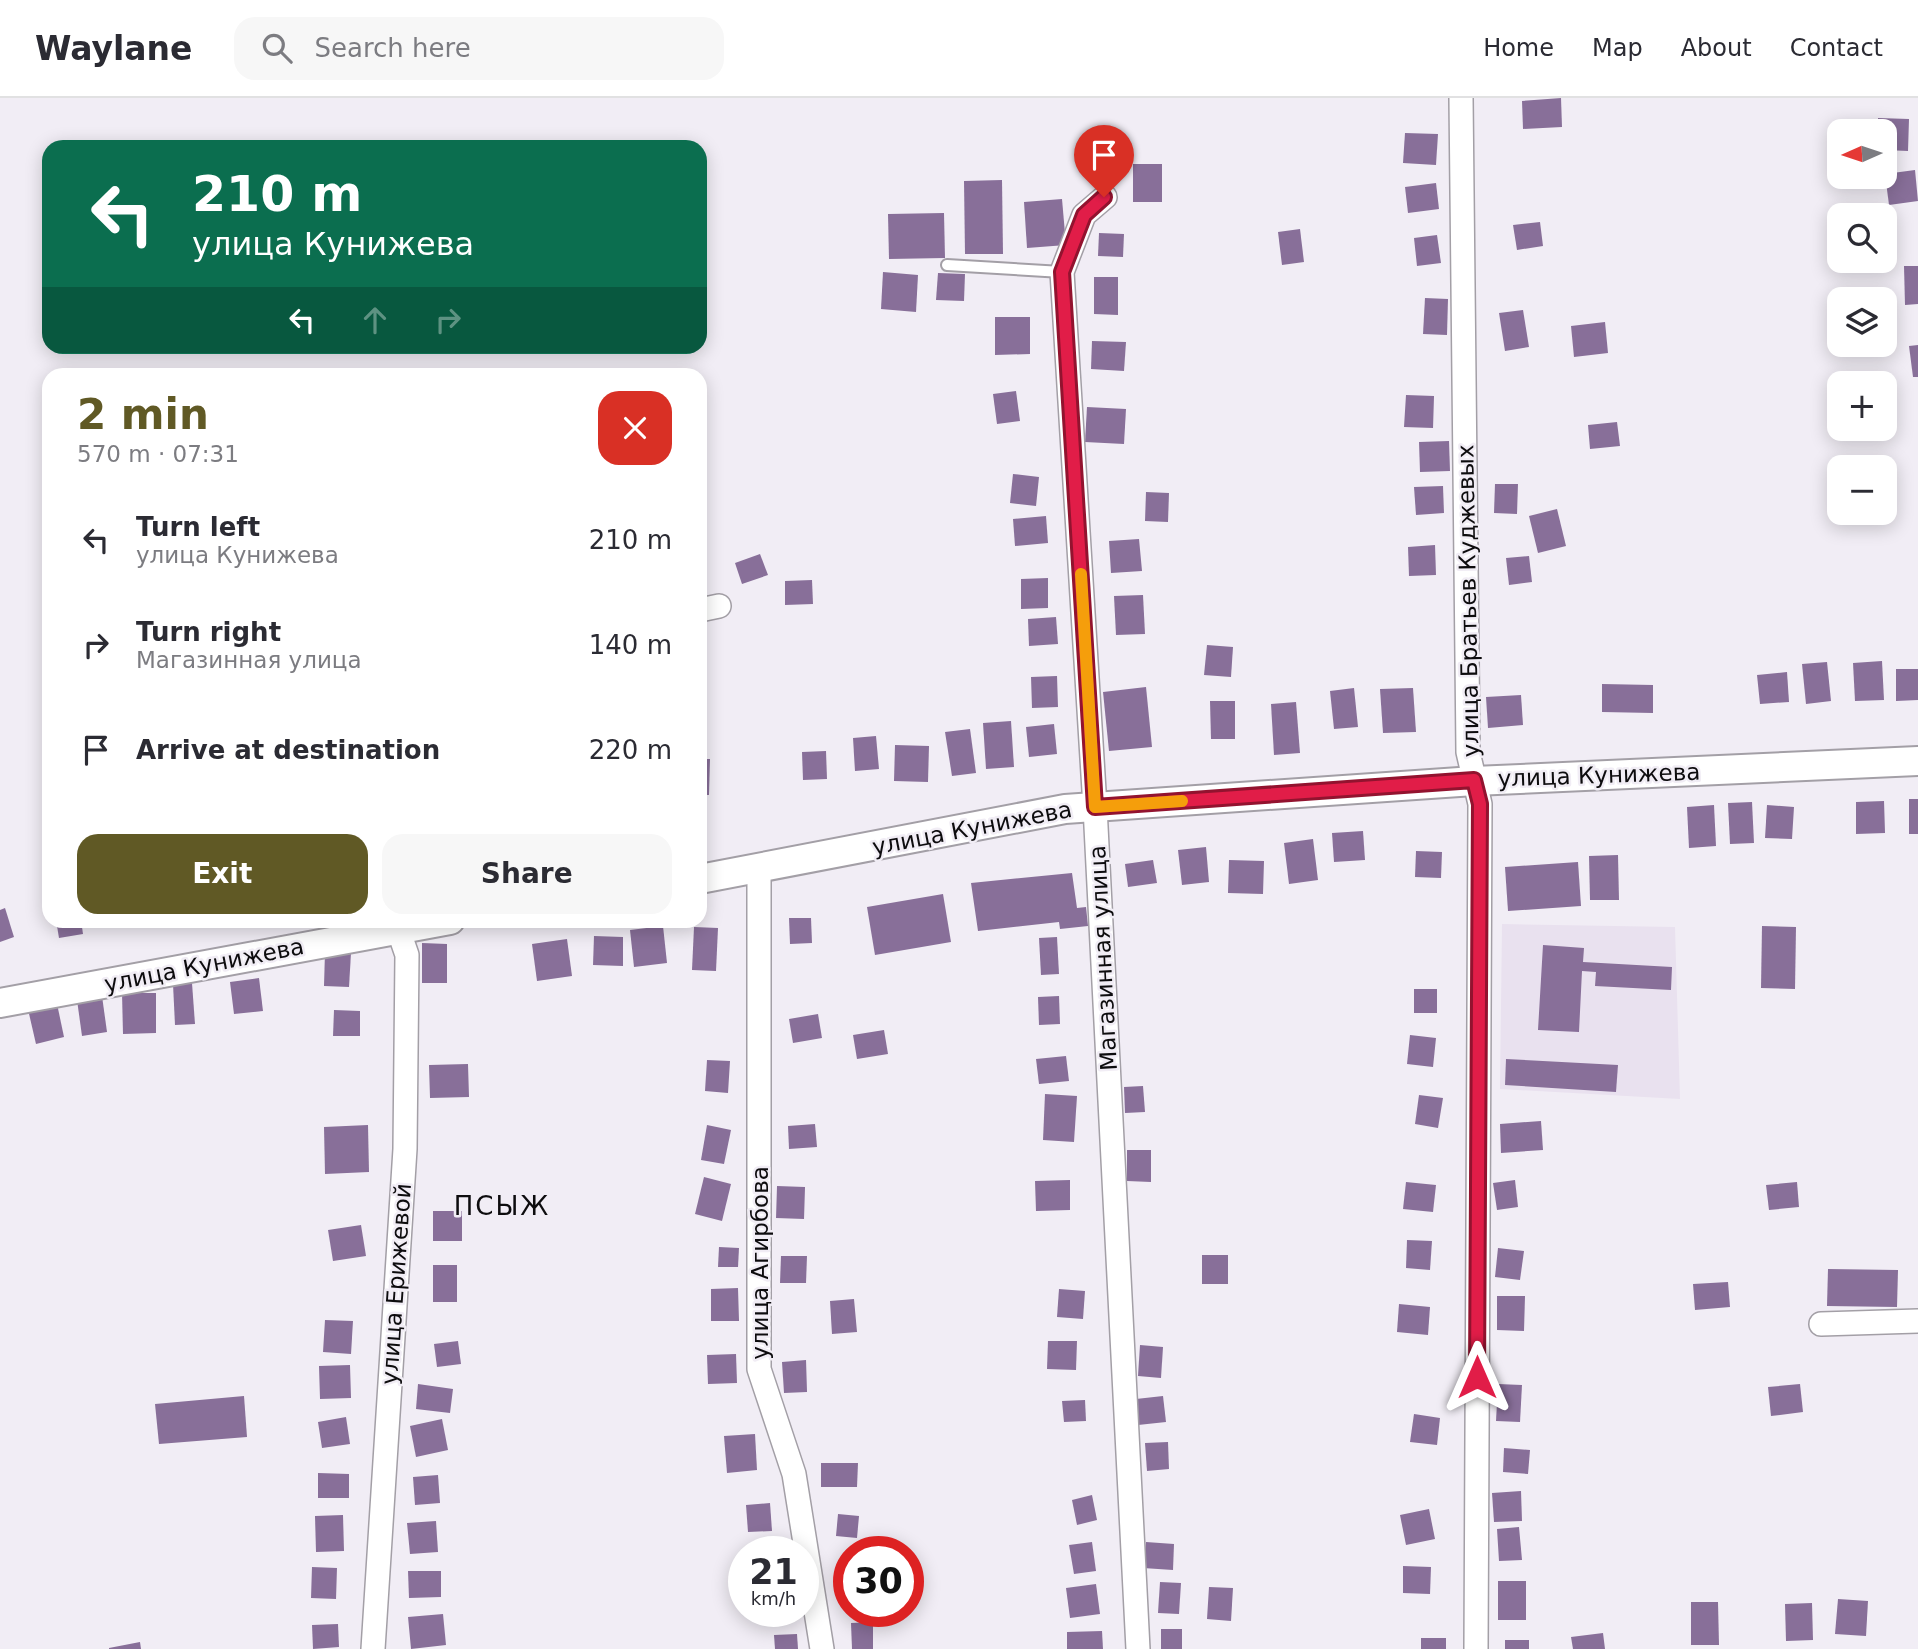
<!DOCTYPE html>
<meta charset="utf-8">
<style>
:root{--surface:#fff;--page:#f7f7f7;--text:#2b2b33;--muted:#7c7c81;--line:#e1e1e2;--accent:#605925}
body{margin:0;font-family:"DejaVu Sans",sans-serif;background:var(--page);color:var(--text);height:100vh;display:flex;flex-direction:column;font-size:26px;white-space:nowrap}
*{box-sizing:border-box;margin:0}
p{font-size:23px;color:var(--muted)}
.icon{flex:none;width:38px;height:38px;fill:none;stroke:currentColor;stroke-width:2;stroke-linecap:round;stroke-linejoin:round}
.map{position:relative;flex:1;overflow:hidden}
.details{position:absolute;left:42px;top:270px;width:665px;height:560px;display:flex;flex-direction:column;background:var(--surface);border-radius:21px;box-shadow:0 4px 18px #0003}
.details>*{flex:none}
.top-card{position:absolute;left:42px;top:42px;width:665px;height:214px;border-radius:21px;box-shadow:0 4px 18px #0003;background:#0b6e4f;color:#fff;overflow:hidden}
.needle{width:46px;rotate:267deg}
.controls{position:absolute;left:1827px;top:21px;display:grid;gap:14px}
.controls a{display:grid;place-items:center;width:70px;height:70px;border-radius:14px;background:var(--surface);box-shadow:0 4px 18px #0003;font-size:35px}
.speed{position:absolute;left:728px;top:1438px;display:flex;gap:14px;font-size:35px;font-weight:700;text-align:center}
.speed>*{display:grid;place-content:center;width:91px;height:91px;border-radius:50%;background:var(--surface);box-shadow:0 4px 18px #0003;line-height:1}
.speed small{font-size:18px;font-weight:400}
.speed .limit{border:10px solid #d22;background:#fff;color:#111}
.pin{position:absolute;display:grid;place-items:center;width:60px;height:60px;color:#fff;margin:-72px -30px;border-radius:50% 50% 50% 0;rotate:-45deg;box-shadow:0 0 7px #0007}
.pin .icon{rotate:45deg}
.me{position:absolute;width:77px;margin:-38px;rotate:0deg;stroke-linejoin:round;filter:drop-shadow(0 0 5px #0008)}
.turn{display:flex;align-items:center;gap:24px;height:147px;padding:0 35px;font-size:32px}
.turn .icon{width:91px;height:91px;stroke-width:2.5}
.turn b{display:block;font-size:49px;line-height:60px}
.lanes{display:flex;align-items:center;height:66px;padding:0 35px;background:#0003;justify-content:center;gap:35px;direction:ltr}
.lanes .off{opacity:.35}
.round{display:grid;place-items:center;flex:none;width:74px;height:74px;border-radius:21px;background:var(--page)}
.head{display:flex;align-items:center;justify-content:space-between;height:119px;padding:0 35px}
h1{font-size:42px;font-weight:600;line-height:52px;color:var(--accent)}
.button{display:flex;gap:14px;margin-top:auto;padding:14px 35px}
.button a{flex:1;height:80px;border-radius:21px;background:var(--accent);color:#fff;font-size:28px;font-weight:600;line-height:80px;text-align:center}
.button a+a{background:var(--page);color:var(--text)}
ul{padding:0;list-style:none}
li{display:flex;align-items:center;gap:21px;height:105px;padding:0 35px}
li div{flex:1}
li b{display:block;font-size:26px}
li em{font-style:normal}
header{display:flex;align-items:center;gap:42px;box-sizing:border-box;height:98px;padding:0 35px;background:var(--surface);border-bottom:2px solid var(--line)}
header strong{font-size:33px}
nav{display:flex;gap:38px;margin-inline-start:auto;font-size:24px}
.search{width:490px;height:63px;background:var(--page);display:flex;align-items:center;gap:18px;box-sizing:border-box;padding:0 24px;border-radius:21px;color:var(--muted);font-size:26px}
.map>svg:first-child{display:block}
</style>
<header>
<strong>Waylane</strong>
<div class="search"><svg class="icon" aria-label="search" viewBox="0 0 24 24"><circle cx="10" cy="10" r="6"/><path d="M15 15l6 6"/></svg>Search here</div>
<nav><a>Home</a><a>Map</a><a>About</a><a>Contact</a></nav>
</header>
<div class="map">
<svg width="1918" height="1551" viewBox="0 0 1918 1551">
<rect width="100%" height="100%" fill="#f1edf5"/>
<!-- built -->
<path fill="#e9e1ef" d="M1502,826L1675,829L1680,1001L1500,991Z"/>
<!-- building -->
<g fill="#886f99">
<path d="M1561,0L1562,29L1523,31L1522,3Z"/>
<path d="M1878,20L1909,21L1908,53L1885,52V33H1878Z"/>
<path d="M1405,35L1438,36L1436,67L1403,65Z"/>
<rect x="1133" y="66" width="29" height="38"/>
<path d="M1915,72L1918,103L1889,107L1885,76Z"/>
<path d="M1002,82L1003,156H965L964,83Z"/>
<path d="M1436,85L1439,111L1408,115L1405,89Z"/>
<path d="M1062,101L1066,147L1027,150L1024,104Z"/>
<path d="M944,115L945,160L889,161L888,116Z"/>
<path d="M1540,124L1543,148L1517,152L1513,127Z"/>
<path d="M1300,131L1304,164L1282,167L1278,134Z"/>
<path d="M1099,135L1124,136L1123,159L1098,158Z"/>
<path d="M1437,137L1441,165L1417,168L1414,140Z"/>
<path d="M1904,168H1918V206L1905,207Z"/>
<path d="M883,174L918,177L916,214L881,211Z"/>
<path d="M938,175L965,176L964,203L936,202Z"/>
<path d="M1094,179H1118V217L1094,216Z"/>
<path d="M1425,200L1448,201L1447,237L1423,236Z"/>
<path d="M1523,212L1529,249L1505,253L1499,215Z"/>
<path d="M995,219H1030V256L995,257Z"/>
<path d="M1605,224L1608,255L1574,259L1571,228Z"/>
<path d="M1092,243L1126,244L1124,273L1091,271Z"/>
<path d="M1918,247V279H1913L1909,248Z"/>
<path d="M1016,293L1020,323L997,326L993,296Z"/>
<path d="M1406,297L1434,298L1433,330L1404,329Z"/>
<path d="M1087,309L1126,311L1124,346L1085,344Z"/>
<path d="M1617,324L1620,348L1590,351L1588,327Z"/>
<path d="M1449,343L1450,373L1420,374L1419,344Z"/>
<path d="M1013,376L1039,379L1036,408L1010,405Z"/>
<path d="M1495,386H1518L1517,416L1494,415Z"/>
<path d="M1443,388L1444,415L1416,417L1414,389Z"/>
<path d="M1146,394L1169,395L1168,424L1145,423Z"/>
<path d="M1557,411L1566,448L1538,455L1529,418Z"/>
<path d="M1046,418L1048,445L1015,448L1013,421Z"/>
<path d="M1139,441L1142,473L1111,475L1109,443Z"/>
<path d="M1435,447L1436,477L1409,478L1408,449Z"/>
<path d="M760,456L768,477L742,486L735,465Z"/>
<path d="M1529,458L1532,484L1509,487L1506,460Z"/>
<path d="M1048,480V510L1021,511V481Z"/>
<path d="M812,482L813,506L785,507V483Z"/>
<path d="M1143,497L1145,536L1116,537L1114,498Z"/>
<path d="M1056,519L1058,546L1029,548L1028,521Z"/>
<path d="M1207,547L1233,549L1231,579L1204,577Z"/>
<path d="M1882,563L1884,602L1855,603L1853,565Z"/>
<path d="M1827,564L1831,603L1806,606L1802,566Z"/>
<path d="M1896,571H1918V602L1896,603Z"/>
<path d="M1787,574L1789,604L1760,606L1757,577Z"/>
<path d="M1057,578L1058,609L1032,610L1031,579Z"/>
<path d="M1602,586L1653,587V615L1602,614Z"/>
<path d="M1146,589L1152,649L1109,653L1103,594Z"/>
<path d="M1354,590L1358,629L1334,631L1330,593Z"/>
<path d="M1413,590L1416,634L1383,635L1380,591Z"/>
<path d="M1521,597L1523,627L1488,630L1486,599Z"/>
<path d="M1210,603H1235V641H1211Z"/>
<path d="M1296,604L1300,655L1274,657L1271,606Z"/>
<path d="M1011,623L1014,669L986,671L983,625Z"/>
<path d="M1054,626L1057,656L1029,659L1026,629Z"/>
<path d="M970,631L976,675L952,678L945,634Z"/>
<path d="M876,638L879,671L855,673L853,640Z"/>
<path d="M895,647L929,648L928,684L894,683Z"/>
<path d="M826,653L827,681L803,682L802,654Z"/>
<path d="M700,661H710L709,697H700Z"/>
<rect x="1909" y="701" width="9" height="35"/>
<path d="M1884,703L1885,735L1856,736V704Z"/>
<path d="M1752,704L1754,745L1730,746L1728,705Z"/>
<path d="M1714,707L1716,748L1689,750L1687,709Z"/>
<path d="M1767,707L1794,709L1792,741L1765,740Z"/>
<path d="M1363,733L1365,762L1334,764L1332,735Z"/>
<path d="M1313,741L1318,782L1289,786L1284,745Z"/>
<path d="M1206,749L1209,784L1182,787L1178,752Z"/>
<path d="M1416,753L1442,754L1441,780L1415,779Z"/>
<path d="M1618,757L1619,802H1590L1589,758Z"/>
<path d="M1153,762L1157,785L1128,789L1125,766Z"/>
<path d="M1229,762L1264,763L1263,796L1228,795Z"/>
<path d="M1578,764L1581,808L1508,813L1505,769Z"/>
<path d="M1072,775L1077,810L1086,809L1088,828L1060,831L1059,824L978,833L971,785Z"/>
<path d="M943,796L951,844L875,857L867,809Z"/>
<path d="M5,810L14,839L0,844V812Z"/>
<path d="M789,820H811L812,845L790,846Z"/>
<path d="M56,822H81L83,836L59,840Z"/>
<path d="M663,828L667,865L634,869L630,832Z"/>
<path d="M1762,828L1796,829L1795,891L1761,890Z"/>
<path d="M694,829L718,830L716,873L692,872Z"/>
<path d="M594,838L623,839V868L593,867Z"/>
<path d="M1057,839L1059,876L1041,877L1039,840Z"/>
<path d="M567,841L572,878L537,883L532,846Z"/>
<path d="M422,845L447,846V885H422Z"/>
<path d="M1543,847L1584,850L1583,864L1672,869L1671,892L1595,888L1596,874L1582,873L1579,934L1538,932Z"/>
<path d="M325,854L351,855L349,889L324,888Z"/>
<path d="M259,880L263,913L234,916L230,884Z"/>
<path d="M192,885L195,926L175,927L173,886Z"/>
<rect x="1414" y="891" width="23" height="24"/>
<path d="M122,895H156V935L123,936Z"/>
<path d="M102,898L107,934L82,938L77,902Z"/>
<path d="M1059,898L1060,926L1039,927L1038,899Z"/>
<path d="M56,901L64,939L36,946L27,907Z"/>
<path d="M334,912L360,913V938H333Z"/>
<path d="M818,916L822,940L793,945L789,921Z"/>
<path d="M884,932L888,956L857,961L853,937Z"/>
<path d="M1410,937L1436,940L1433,969L1407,966Z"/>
<path d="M1066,958L1069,983L1039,986L1036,961Z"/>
<path d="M1506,961L1618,967L1616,994L1505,987Z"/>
<path d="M707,962L730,963L728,995L705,993Z"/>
<path d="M468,966L469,999L430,1000L429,967Z"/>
<path d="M1143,988L1145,1014L1125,1015L1124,989Z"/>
<path d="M1045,996L1077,998L1074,1044L1043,1042Z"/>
<path d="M1419,997L1443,1000L1438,1030L1415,1026Z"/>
<path d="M1541,1023L1543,1052L1501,1055L1500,1026Z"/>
<path d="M815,1026L817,1049L789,1051L788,1028Z"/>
<path d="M368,1027L369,1074L325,1076L324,1029Z"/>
<path d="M707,1027L731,1032L724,1066L701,1062Z"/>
<path d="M1127,1052H1151V1084L1127,1083Z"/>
<path d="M704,1079L731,1086L722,1123L695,1116Z"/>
<path d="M1070,1082V1112L1036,1113L1035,1083Z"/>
<path d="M1515,1082L1518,1109L1497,1112L1493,1085Z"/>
<path d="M1406,1084L1436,1087L1433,1114L1403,1111Z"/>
<path d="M1797,1084L1799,1109L1769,1112L1766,1087Z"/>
<path d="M777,1088L805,1089L804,1121L776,1120Z"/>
<rect x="433" y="1113" width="29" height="30"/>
<path d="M361,1127L366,1158L333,1163L328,1132Z"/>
<path d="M1407,1142L1432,1143L1430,1172L1406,1170Z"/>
<path d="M719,1149L739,1150L738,1169H718Z"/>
<path d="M1498,1150L1524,1153L1520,1182L1495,1179Z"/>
<rect x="1202" y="1157" width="26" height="29"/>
<path d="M781,1158H807L806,1185H780Z"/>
<rect x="433" y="1167" width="24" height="37"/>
<path d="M1828,1171L1898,1172L1897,1209L1827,1208Z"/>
<path d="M1728,1184L1730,1209L1695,1212L1693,1186Z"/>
<path d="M738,1190L739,1223H711V1191Z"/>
<path d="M1059,1191L1085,1193L1083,1221L1057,1219Z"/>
<path d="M1497,1198H1525L1524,1233L1497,1232Z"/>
<path d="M854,1201L857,1234L832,1236L830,1203Z"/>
<path d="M1399,1206L1430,1209L1428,1237L1397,1234Z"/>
<path d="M325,1222L353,1223L351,1256L323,1254Z"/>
<path d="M458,1243L461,1266L437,1269L434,1246Z"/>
<path d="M1048,1243H1077L1076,1272L1047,1271Z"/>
<path d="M1140,1247L1163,1249L1161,1280L1138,1278Z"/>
<path d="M736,1256L737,1285L708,1286L707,1257Z"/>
<path d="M806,1262L807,1294L784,1295L782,1264Z"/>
<path d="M350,1267L351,1300L320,1301L319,1268Z"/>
<path d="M418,1286L453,1291L450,1315L416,1311Z"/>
<path d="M1498,1286L1522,1287L1520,1324L1496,1323Z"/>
<path d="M1800,1286L1803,1314L1771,1318L1768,1289Z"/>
<path d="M244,1298L247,1339L159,1346L155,1306Z"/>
<path d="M1163,1298L1166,1324L1138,1327L1136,1301Z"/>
<path d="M1085,1302L1086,1323L1064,1324L1062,1303Z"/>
<path d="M1414,1316L1440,1320L1437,1347L1410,1344Z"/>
<path d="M346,1319L350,1346L322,1350L318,1324Z"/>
<path d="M442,1321L448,1352L416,1359L410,1328Z"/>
<path d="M755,1336L757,1372L727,1375L724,1338Z"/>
<path d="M1168,1344L1169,1371L1147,1373L1145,1345Z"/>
<path d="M1504,1350L1530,1352L1528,1376L1503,1374Z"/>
<path d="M821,1365H858L857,1389H821Z"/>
<path d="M318,1375L349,1376V1400H318Z"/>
<path d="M438,1377L440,1405L415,1407L413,1379Z"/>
<path d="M1521,1393L1522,1423L1494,1424L1492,1395Z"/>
<path d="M1092,1397L1097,1422L1077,1427L1072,1402Z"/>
<path d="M770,1405L772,1433L748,1434L746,1407Z"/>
<path d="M1429,1411L1435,1441L1406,1447L1400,1417Z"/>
<path d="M838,1416L859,1418L857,1440L836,1438Z"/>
<path d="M343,1417L344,1453L316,1454L315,1418Z"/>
<path d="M436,1423L438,1454L410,1456L407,1425Z"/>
<path d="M1519,1429L1522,1462L1499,1463L1497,1431Z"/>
<path d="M1092,1444L1096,1473L1074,1476L1069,1447Z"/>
<path d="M1146,1444L1174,1446L1173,1472L1143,1470Z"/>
<path d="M1403,1468L1431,1469L1430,1496L1403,1495Z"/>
<path d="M312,1469L337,1470L336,1501L311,1500Z"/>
<path d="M408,1473H441V1499L409,1500Z"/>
<rect x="1498" y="1483" width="28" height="39"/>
<path d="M1160,1484L1181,1485L1179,1516L1158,1515Z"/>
<path d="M1096,1486L1100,1516L1070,1520L1066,1490Z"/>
<path d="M1209,1489L1233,1490L1231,1523L1207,1521Z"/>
<path d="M1838,1501L1868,1503L1866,1538L1835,1536Z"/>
<path d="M1691,1504H1718L1719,1547H1691Z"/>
<path d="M1812,1505L1813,1542L1786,1543L1785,1506Z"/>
<path d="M443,1516L446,1547L411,1551L408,1519Z"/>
<path d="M873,1524V1551H852L851,1525Z"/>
<path d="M338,1526L339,1549L313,1551L312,1527Z"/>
<rect x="1161" y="1531" width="21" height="20"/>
<path d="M1102,1533L1103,1551H1067V1534Z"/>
<path d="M1603,1535L1605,1551H1573L1571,1539Z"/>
<path d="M797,1536L798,1551H775L774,1537Z"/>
<rect x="1421" y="1540" width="25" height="11"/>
<rect x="1505" y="1542" width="24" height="9"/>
<path d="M140,1544L141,1551H109V1550Z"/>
</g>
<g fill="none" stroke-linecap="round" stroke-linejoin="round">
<!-- service casing -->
<g stroke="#a39fa6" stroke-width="14">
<path id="service" d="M947,167L1062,174"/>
</g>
<!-- minor casing -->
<g stroke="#a39fa6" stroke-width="26">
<g id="minor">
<path d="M1461,0L1468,654L1480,706L1476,1551"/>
<path d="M1105,99L1084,117L1062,174L1095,709L1138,1551"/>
<path d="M700,512L719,508"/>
<path d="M759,771V1271L794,1376L822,1551"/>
<path d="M1821,1226L1918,1223"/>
<path d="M373,1551L405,1051L407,857L395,822"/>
</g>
</g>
<!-- tertiary casing -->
<g stroke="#a39fa6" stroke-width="32">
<g id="tertiary">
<path d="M700,781L1065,711L1474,683L1918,663"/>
<path d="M0,905L450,822"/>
</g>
</g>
<!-- service -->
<use href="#service" stroke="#fff" stroke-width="10"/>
<!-- minor -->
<use href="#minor" stroke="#fff" stroke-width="23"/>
<!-- tertiary -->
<use href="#tertiary" stroke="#fff" stroke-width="28"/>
</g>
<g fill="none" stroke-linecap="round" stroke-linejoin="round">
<!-- route casing -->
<g stroke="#92132f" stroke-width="18">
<path id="route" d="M1104,99L1084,117L1062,174L1095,709L1474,682L1480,706L1477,1279"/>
</g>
<!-- route -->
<use href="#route" stroke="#e11d48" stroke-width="12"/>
<!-- slow -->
<path stroke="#f59e0b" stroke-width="12" d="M1081,476L1095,709L1182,703"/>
</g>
<g text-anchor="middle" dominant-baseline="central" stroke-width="5" stroke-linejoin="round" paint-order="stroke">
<!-- street labels -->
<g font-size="23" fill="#0d0c0e" stroke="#f1edf5">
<text transform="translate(1468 503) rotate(-91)">улица Братьев Куджевых</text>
<text transform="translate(1599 677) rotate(-2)">улица Кунижева</text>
<text transform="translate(972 730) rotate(-11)">улица Кунижева</text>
<text transform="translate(1103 860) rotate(-93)">Магазинная улица</text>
<text transform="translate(204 867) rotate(-11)">улица Кунижева</text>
<text transform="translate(760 1165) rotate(-90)">улица Агирбова</text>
<text transform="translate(396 1186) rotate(-86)">улица Ерижевой</text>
</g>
<!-- quarter labels -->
<g font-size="26" letter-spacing="2" fill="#0d0c0e" stroke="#f1edf5">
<text x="502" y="1108">ПСЫЖ</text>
</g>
</g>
</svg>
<div class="controls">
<a><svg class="needle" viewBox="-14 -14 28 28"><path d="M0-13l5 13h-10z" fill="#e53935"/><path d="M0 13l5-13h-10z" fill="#7c7c81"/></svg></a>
<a><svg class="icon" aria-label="search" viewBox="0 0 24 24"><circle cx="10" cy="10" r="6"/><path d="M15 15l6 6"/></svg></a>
<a><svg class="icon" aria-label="layers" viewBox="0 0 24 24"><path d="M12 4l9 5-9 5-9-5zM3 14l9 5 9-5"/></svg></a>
<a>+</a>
<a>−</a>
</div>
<div class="speed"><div>21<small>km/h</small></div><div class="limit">30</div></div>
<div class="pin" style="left:1104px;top:99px;background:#d93025"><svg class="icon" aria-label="arrive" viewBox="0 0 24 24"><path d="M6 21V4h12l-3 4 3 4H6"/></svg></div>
<svg class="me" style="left:1477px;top:1279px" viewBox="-20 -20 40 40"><path d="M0-17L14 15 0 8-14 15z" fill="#e11d48" stroke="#fff" stroke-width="4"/></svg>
<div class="top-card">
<div class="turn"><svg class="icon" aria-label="left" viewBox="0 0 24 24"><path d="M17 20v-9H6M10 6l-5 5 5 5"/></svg><div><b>210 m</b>улица Кунижева</div></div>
<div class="lanes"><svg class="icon" aria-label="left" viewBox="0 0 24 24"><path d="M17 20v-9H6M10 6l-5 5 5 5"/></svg><svg class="icon off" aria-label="ahead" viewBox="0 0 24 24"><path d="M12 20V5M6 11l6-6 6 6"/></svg><svg class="icon off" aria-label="right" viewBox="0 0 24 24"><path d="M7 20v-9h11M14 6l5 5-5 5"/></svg></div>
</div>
<section class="details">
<div class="head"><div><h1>2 min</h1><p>570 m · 07:31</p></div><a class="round" style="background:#d93025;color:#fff"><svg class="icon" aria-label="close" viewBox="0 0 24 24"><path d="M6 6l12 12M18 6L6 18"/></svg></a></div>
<ul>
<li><svg class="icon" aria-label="left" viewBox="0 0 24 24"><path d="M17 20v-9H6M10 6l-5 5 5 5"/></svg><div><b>Turn left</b><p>улица Кунижева</p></div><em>210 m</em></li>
<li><svg class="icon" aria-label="right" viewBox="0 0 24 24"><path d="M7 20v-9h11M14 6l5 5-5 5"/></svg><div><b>Turn right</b><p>Магазинная улица</p></div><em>140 m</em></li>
<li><svg class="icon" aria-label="arrive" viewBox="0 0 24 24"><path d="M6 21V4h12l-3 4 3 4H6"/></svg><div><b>Arrive at destination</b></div><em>220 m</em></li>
</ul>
<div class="button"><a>Exit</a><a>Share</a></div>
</section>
</div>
